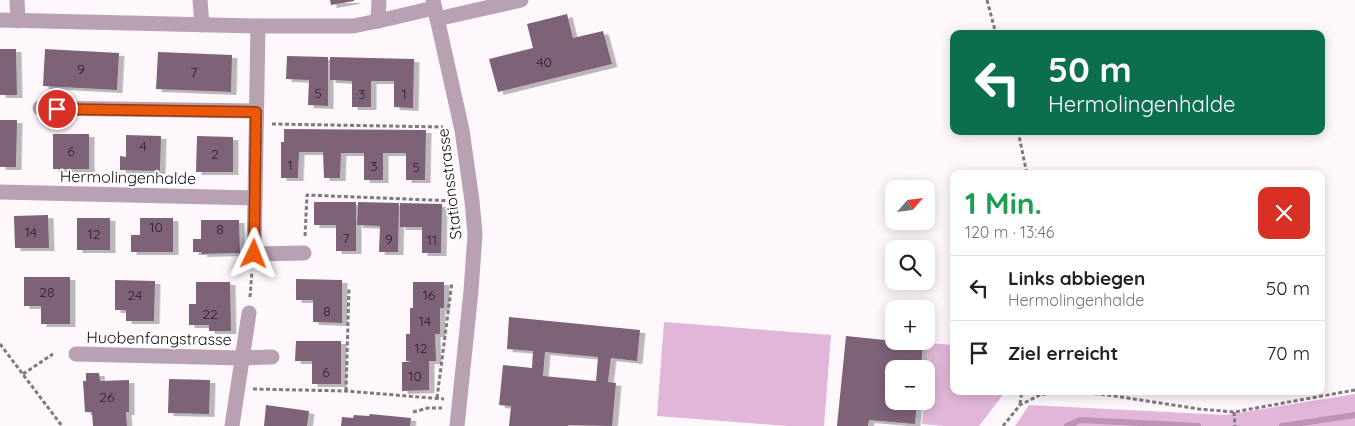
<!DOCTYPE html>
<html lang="de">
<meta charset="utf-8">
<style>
:root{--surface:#fff;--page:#f2f2f2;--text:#202124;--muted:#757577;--line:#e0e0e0}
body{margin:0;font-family:Quicksand,sans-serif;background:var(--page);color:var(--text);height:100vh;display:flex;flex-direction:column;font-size:19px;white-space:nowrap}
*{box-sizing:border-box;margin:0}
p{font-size:16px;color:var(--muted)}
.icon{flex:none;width:28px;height:28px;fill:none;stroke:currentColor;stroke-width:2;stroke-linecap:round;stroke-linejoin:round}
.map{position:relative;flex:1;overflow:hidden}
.panel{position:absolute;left:950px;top:170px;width:375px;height:225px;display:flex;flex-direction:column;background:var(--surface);border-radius:10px;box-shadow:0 2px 12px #0003}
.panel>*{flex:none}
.top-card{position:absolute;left:950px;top:30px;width:375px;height:105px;border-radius:10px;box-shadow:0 2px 12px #0003;background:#0b6e4f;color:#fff;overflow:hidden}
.needle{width:32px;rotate:62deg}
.buttons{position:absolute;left:885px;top:180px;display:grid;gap:10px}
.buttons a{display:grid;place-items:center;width:50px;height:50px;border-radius:10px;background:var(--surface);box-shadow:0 2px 12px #0003;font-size:25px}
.pin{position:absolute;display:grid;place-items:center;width:42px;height:42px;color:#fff;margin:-21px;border:2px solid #fff;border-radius:50%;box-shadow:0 1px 5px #0007}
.me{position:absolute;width:55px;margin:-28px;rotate:2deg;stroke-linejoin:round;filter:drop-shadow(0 0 4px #0008)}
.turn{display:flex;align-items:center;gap:18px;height:105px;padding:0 15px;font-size:22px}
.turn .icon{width:65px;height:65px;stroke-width:2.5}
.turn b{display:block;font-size:35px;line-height:42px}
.round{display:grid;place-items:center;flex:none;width:52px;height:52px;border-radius:10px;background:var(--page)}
.headline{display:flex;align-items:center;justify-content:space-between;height:85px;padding:0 15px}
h1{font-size:30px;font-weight:700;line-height:38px;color:#1e9e55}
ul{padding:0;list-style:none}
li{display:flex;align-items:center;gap:15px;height:65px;padding:0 15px;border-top:1px solid var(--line)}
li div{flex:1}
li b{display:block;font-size:19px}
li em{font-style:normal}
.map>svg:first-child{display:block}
</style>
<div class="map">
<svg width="1355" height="426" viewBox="0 0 1355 426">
<defs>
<filter id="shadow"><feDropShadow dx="5.5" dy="3" stdDeviation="0" flood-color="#0004"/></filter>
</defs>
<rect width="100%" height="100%" fill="#fef8fd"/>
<!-- green -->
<g fill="#e1b6d8">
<path d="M664,322L831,335L824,426H788L657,416Z"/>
<path d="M929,343L954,345V391H1003L1002,396L979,426H945L922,424L924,401H926V378Z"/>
<path d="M1355,394V426H1015L1029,405L1226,415Z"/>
</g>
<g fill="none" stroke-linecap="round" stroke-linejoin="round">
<!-- stream -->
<g stroke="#c091b7" stroke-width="6">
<path d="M1067,426L1080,420L1198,426"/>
<path d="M1282,426L1355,415"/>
</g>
</g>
<!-- building -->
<g fill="#7e6278" fill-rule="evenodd" filter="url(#shadow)">
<path d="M330,0H354V1L331,5Z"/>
<path d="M567,14L573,38L603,31L612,64L498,92L489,59L533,48L527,24Z"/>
<path d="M0,49H16L17,95H0Z"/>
<path d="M45,49L119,53L117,90L43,86Z"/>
<path d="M158,52L232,55L231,92L156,89Z"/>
<path d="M287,56L328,57V106L308,105L309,80L286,79Z"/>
<path d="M330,57L414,59L413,108L394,107V81H371V107H352V81L330,80Z"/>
<path d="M0,120H17L16,167H0Z"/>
<path d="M284,129L426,130L425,180H406V153H383V180H364V153H341L340,178H324L323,152H299L298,178H281V142H284Z"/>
<rect x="53" y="134" width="36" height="35"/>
<path d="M126,135L161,136L160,171L120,170V156L126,157Z"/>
<path d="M197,136L233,137V172H196Z"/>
<path d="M314,202H356V251H336V225H314Z"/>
<path d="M358,202L399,203L398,252H379L380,226L357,225Z"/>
<path d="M400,203L442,204L441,253H422V227H400Z"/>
<path d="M48,215L49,248H15L14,216Z"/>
<rect x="77" y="218" width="33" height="32"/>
<path d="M140,218H173V252H131V235H140Z"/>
<path d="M201,220H239L240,253L201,254L202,252H193V239H201Z"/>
<path d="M24,277H70V324H41V306H24Z"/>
<path d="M296,279L342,280V323L313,322V300H296Z"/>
<path d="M115,280L155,281L154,321H126V310H115Z"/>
<path d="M196,282H230L231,331H209V325H189V304H196Z"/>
<path d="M413,282H444V308H440V334H435L436,361H429V390L402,391V362H412L406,361V334H410V308H413Z"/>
<path d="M509,317L640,330L637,361L611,358L608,382L616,383L612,426L568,425V426H509L511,406L499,405L503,365L532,368L533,351L507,349ZM545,352L598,357L596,381L543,376Z"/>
<path d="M846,336L923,344L921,369H894V401H917L915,424L869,420L868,426H837Z"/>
<path d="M296,341H341V384H312V361H295Z"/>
<path d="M86,373H99L100,381L129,380V412H126L127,426H93L92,412H85L83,381H86Z"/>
<path d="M169,379L210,380L209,414L168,413Z"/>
<path d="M266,405L309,411L307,426H264Z"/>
<path d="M370,414L411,418L410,426H341L342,417L353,418L354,415L369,416Z"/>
</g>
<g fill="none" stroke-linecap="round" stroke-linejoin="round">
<!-- path -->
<g stroke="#80777f" stroke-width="3" stroke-dasharray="4 2.5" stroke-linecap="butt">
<path d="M987,0L996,34"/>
<path d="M272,124L443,127"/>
<path d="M1018,131L1027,174"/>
<path d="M305,236L307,195L455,201"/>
<path d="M250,297L252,271"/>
<path d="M0,344L62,426"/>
<path d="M23,374L53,354"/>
<path d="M253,389L346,391L444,399"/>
<path d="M346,391L349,287"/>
<path d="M437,398L452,282"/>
<path d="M1020,404L1022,391"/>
<path d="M413,412L428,408H442"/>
<path d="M1234,412L1235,426"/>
<path d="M1003,426L1020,405L1040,395L1055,392H1076L1108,395L1199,409L1234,412L1355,390"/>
</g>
<!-- minor -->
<g stroke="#b7a1b2" stroke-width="15">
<path d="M17,0L18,21"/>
<path d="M200,0L202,25"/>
<path d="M433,0L462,130L472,201L475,234L471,291L457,426"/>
<path d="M437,19L521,0"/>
<path d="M0,20L258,26H353L378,21L434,8"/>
<path d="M378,21L379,0"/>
<path d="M258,26L254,254L304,253"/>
<path d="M40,108L256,111"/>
<path d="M0,192L255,198"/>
<path d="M76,354L242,358L272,357"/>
<path d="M232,426L249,313"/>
</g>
</g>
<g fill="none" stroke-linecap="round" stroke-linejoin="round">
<!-- route casing -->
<g stroke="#983908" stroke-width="12">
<path id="route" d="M57,109L256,112L254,254"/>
</g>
<!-- route -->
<use href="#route" stroke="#ea580c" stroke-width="9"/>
</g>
<g text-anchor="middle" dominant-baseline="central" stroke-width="4" stroke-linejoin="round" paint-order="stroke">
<!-- number labels -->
<g font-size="14" fill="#2f202c">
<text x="544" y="62">40</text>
<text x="81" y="69">9</text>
<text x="194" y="72">7</text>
<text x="318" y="93">5</text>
<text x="362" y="94">3</text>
<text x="404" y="94">1</text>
<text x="143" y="146">4</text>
<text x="71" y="151">6</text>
<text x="215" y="154">2</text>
<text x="290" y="165">1</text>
<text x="374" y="166">3</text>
<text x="416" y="167">5</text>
<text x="156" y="227">10</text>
<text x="220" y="229">8</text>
<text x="31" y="232">14</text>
<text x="94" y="234">12</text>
<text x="346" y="238">7</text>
<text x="389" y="239">9</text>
<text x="432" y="240">11</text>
<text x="47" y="292">28</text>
<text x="135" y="295">24</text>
<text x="429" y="295">16</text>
<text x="327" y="311">8</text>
<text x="210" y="314">22</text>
<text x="425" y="321">14</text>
<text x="421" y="348">12</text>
<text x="326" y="372">6</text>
<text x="415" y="376">10</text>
<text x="107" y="397">26</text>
</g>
<!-- street labels -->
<g font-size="16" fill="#150a13" stroke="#fff">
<text transform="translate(128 177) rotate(1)">Hermolingenhalde</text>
<text transform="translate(449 184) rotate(-97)">Stationsstrasse</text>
<text transform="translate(159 338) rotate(1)">Huobenfangstrasse</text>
</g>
</g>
</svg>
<div class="buttons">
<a><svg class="needle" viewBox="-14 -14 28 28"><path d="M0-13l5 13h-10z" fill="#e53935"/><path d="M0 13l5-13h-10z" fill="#757577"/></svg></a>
<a><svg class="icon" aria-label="search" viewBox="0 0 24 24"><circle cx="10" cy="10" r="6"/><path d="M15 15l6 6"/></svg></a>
<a>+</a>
<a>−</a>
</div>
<div class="pin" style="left:57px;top:109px;background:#d93025"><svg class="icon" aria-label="arrive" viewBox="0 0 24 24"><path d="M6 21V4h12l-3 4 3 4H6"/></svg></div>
<svg class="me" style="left:254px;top:254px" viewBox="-20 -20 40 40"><path d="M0-17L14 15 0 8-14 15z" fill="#ea580c" stroke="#fff" stroke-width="4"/></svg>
<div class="top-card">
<div class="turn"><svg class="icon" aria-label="left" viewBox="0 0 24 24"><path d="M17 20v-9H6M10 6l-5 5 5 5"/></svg><div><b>50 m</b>Hermolingenhalde</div></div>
</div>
<section class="panel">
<div class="headline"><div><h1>1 Min.</h1><p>120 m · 13:46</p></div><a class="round" style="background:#d93025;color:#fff"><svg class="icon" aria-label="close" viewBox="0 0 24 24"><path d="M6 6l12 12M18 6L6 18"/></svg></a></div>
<ul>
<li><svg class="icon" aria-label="left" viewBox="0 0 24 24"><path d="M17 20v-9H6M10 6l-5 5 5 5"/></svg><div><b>Links abbiegen</b><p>Hermolingenhalde</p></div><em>50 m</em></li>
<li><svg class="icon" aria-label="arrive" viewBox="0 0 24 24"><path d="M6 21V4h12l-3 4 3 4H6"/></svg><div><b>Ziel erreicht</b></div><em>70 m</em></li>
</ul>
</section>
</div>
